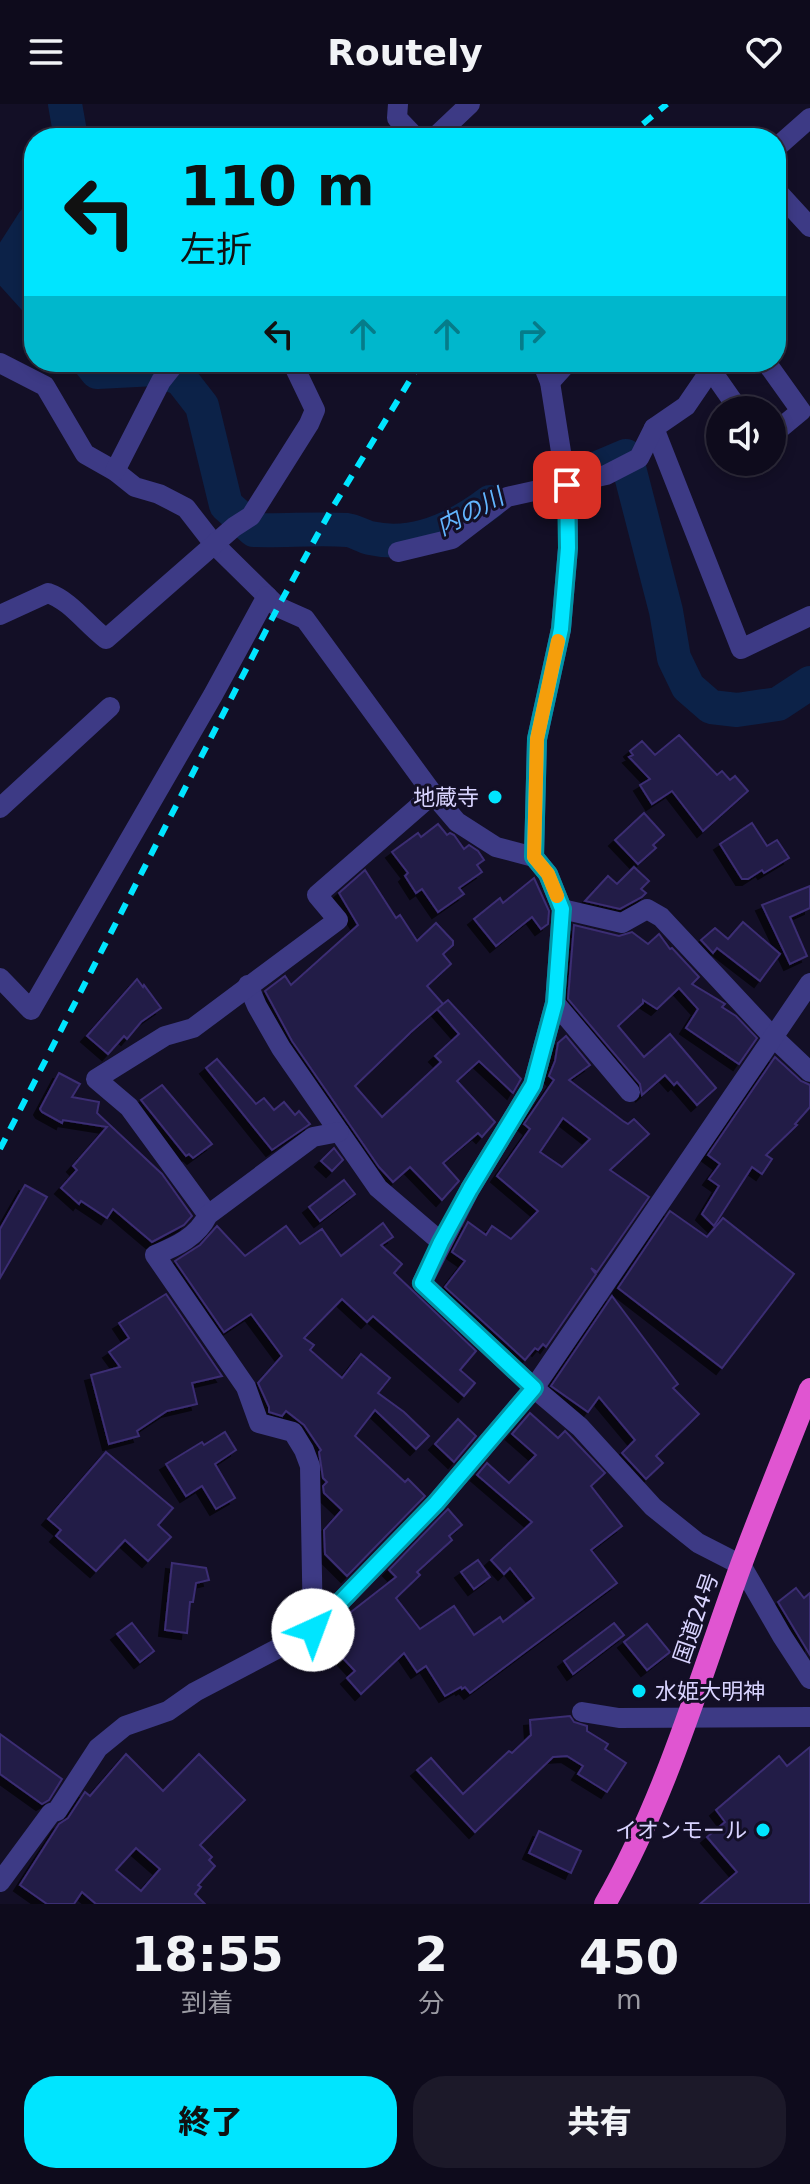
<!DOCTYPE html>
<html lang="ja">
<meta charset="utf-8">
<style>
:root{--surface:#0e0b1c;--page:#1c1929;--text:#f1f3f6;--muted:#9b9ba3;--line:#2e2b3b;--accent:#00e5ff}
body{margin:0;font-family:"DejaVu Sans","Noto Sans JP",sans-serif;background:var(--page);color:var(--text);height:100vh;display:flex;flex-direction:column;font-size:30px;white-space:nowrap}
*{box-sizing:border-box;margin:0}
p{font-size:26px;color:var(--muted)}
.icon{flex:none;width:44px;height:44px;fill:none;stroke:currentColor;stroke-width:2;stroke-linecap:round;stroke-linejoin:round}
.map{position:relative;height:1800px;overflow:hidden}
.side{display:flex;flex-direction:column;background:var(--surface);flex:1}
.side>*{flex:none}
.top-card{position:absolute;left:24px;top:24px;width:762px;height:244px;border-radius:32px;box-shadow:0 4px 12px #0003,0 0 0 2px var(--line);background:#00e5ff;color:#111;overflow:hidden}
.fabs{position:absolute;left:706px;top:292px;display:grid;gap:16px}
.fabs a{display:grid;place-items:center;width:80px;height:80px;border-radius:50%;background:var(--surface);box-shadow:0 4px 12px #0003,0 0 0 2px var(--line);font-size:40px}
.pin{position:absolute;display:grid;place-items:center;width:68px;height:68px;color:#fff;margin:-34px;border-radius:16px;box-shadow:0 4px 12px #0006}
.me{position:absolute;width:88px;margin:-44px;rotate:43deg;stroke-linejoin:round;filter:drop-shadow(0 0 6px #0008)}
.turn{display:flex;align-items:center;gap:28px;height:168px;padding:0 24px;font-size:36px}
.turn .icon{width:104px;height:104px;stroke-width:2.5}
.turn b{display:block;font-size:56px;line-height:68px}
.lanes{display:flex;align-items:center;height:76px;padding:0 24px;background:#0003;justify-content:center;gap:40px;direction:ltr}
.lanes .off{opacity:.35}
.eta{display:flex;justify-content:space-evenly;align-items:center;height:136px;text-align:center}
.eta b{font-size:48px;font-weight:800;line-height:56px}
.action{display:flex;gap:16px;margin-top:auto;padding:16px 24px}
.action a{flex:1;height:92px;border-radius:32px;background:var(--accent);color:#111;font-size:32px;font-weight:800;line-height:92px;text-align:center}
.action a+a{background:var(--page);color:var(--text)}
header{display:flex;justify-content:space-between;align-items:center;height:104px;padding:0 24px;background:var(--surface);font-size:36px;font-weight:800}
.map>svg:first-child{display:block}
</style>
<header><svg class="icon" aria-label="menu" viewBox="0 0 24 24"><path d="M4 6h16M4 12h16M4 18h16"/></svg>Routely<svg class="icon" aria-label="heart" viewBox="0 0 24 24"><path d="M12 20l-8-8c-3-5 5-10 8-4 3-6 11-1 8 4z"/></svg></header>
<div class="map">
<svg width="810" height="1800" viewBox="0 0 810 1800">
<defs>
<filter id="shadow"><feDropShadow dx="-6" dy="6" stdDeviation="0" flood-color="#0009"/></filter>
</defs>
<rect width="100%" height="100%" fill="#130f26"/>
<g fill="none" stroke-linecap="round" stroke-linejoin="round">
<!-- river -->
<g stroke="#0c2248" stroke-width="34">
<path d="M65,0L71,34"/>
<path d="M34,117L5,162L34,194"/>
<path d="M89,258L97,268L156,265L181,275L202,302L226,401L254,426C285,427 317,424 347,426C355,427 362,432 370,434C414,444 457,423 490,398"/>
<path d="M600,363L626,352L666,507L674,554L688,583L711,603L737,606L778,600L810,579"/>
</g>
</g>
<!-- building -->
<g fill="#241b47" stroke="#3b2d73" stroke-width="2" fill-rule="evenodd" filter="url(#shadow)">
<path d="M679,631L717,671L722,667L730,676L735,672L748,687L703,727L672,687L652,700L640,681L650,675L629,653L633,651L630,647L642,637L655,651Z"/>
<path d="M644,709L664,731L653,741L656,744L638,760L615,736Z"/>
<path d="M752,719L767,742L777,736L789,754L764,769L762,766L748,775H742L720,740Z"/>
<path d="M438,720L447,731L450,729L454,731L464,745L469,741L478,747L484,756L477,761L482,768L459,784L464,790L438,808L422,785L416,789L405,772L408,769L392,748L418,729L421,733Z"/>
<path d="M634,763L649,777L641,785L646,789L642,793L620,805L585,797L608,772L617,780Z"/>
<path d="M365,766L396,814L400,811L417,837L436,819L453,837V841L443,850L451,860L427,882L443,900L411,928L355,982L382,1013L441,958L435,952L459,930L437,905L448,896L521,975L513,989L479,957L457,977L495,1018L482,1033L478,1029L443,1059L459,1077L442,1096L410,1063L393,1078L379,1063L292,937L265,887L285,872L291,881L358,821L339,789Z"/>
<path d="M534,774L549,807L548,820L541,825L532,813L496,842L474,815L500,794L503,799Z"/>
<path d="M810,782V804L790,813L807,852L790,860L762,801Z"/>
<path d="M743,818L780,850L760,877L717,844L713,849L701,836L715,824L728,835Z"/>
<path d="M574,821L619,832L632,828L648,840L659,830L670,845L672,844L699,873L692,880L725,900L722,903L736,912L757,934L739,960L686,924L698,905L679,884L657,905L643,896V899L618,922L644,953L670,930L716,984L697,1001L677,978L674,981L665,971L642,991L640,980L568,895Z"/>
<path d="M137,875L143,883L144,881L161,904L141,918L127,935L124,932L108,950L87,932Z"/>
<path d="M566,932L590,961L569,976L623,1017L628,1020L634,1015L649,1030L610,1066L649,1093L597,1168L591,1164L596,1170L546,1243L543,1240L538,1246L535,1244L525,1256L445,1183L465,1157L452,1148L468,1118L486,1131L492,1122L511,1135L538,1107L497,1072L530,1025L524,1020L554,976L549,972L555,957L558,939ZM563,1014L590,1035L562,1063L540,1048Z"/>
<path d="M775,953L801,977L810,981V1003L795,1020L797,1021L766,1051L772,1055L762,1070L752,1063L714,1122L702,1110L719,1082L709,1075L720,1060L708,1051Z"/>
<path d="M217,955L256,1000L264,994L274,1006L284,998L295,1011L299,1007L310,1020L272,1046L206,964Z"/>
<path d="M59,969L80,980L72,993L99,998L97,1009L162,1070L192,1112L184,1121L152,1138L113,1105L107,1114L81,1097L79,1100L61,1084L77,1066L73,1062L107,1023L63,1016L62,1019L42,1008L40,1005Z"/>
<path d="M162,981L212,1040L193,1054L189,1050L186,1052L141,996Z"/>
<path d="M334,1044L343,1056L332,1067L321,1057Z"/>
<path d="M344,1076L355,1090L320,1117L309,1103Z"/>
<path d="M25,1081L47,1093L0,1174V1125Z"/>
<path d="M670,1107L707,1133L723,1114L794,1170L722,1264L618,1184Z"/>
<path d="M383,1119L393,1133L381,1141L402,1160L394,1169L476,1247L460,1266L475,1279L464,1292L373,1212L367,1218L342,1195L304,1234L314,1241L310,1246L342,1274L361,1250L390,1274L378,1289L404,1308L429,1332L416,1345L375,1306L355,1332L405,1378L408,1375L425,1392L347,1472L325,1450L324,1426L342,1406L324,1389L323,1382L327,1378L323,1374L319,1348L321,1346L304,1321L286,1307L282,1312L269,1308V1303L258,1279L282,1252L251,1210L224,1228L175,1157L200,1141L217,1122L245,1152L286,1122L300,1140L322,1125L341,1152Z"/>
<path d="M166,1190L222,1272L192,1279L197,1300L167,1307L137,1327L139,1332L109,1340L91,1271L120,1263L109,1248L129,1234L119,1219Z"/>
<path d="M612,1192L678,1280L673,1284L699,1310L656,1352L663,1359L646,1375L622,1349L635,1336L599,1293L588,1308L551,1282Z"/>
<path d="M530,1309L558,1334L565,1327L605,1369L591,1382L622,1422L591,1446L617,1479L470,1589L465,1583L462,1585L461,1583L445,1592L426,1562L417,1568L404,1549L361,1590L347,1574L355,1567L324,1534L342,1515L396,1473L389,1466L448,1405L462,1421L449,1432L452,1436L417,1468L420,1471L396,1494L420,1525L454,1502L474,1531L500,1513L503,1518L534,1494L510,1464L504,1470L491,1456L532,1418L477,1371L487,1359L509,1379L536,1351L512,1330Z"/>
<path d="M458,1315L476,1332L454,1358L435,1340Z"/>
<path d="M225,1328L236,1346L215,1360L235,1394L216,1405L202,1382L186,1392L166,1360L202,1338L204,1341Z"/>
<path d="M106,1348L173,1404L158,1421L171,1433L148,1457L125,1436L96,1467L56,1432L61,1426L48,1415Z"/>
<path d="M478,1456L490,1473L474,1485L461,1468Z"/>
<path d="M172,1459L206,1464L209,1476L196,1479L193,1498H190L187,1529L165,1526Z"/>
<path d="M796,1484L804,1494L810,1489V1551L778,1498Z"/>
<path d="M132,1519L154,1547L140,1558L117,1530Z"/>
<path d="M614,1519L624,1531L573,1570L564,1557Z"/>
<path d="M647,1520L670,1548L647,1566L624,1538Z"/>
<path d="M570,1612L574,1618L587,1622V1627L608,1640L605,1645L626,1659L607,1688L578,1670L583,1662L567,1652L553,1653L475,1728L417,1666L431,1654L463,1690L509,1647L512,1649L531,1631L530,1616Z"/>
<path d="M0,1630L62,1675L49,1696L42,1700L0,1670Z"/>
<path d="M810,1643V1800H700L737,1768L707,1733L725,1718L716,1706L779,1652L787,1662Z"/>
<path d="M126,1650L163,1687L199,1650L245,1696L200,1741L212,1753L209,1756L215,1762L198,1781L201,1783L195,1790L205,1800H96L82,1788L74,1800H47L20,1781L59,1720L68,1714L85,1688L90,1692ZM136,1744L160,1765L141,1787L116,1766Z"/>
<path d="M539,1727L581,1747L571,1769L529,1749Z"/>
</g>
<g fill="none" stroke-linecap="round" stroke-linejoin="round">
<!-- minor -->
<g stroke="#3d3a85" stroke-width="20">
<path d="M398,0L397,14L416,34"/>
<path d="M434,34L470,0"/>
<path d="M776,44L810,14"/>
<path d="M776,86L810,123"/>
<path d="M766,258L801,307L772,331"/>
<path d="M0,259L45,282L85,350L115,367L135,383L159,390L186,404L214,440L278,503L305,515L433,690L457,718L496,743L534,753L548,770L562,805L555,899L533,981L470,1085L422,1179L534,1284L580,1323L653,1403L698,1439L741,1461L782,1532L810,1575"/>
<path d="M711,266L739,306"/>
<path d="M550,278L568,258"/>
<path d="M654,324L741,545L810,512"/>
<path d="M115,367L161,277L176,258"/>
<path d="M398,448L452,435L507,393L606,371L639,354L654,324L686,302L716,258"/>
<path d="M0,511L48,489C71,497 86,520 106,535L234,423L251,412L309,320L315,306L292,258"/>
<path d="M0,704L110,603"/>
<path d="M534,753L537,635L561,525L568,444V392L550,278L542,258"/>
<path d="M562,805L622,819L647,805L661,813L773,933L810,968"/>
<path d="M0,874L31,906L213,591L267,492"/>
<path d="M248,881L257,902L281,944L378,1084L441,1138"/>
<path d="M555,899L630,988"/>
<path d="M208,1111L129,1003L96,975L165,932L193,924L338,816L317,791L433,690"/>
<path d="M313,1526L310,1362L304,1346L293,1328L259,1319L246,1283L155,1151C177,1142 197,1133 208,1111L313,1033L339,1028"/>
<path d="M582,1608L619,1614L810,1613"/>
<path d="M0,1778L51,1709L57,1707L98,1644L125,1622L168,1607L195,1588L313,1526L436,1399L534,1284L810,879"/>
</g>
<!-- trunk -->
<path stroke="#e055d1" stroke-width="22" d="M605,1800C666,1694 699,1576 741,1461C763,1402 787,1344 810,1285"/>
<!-- rail -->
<g stroke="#00e5ff" stroke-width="6" stroke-dasharray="12 10" stroke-linecap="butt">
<path d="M626,34L667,0"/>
<path d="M0,1045L278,503L331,406L421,258"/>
</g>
</g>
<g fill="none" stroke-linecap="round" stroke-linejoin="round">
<!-- route casing -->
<g stroke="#0095a6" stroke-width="20">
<path id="route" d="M313,1526L436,1399L534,1284L422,1179L441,1138L470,1085L533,981L555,899L562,805L548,770L534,753L537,635L561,525L568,444L567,381"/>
</g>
<!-- route -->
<use href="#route" stroke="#00e5ff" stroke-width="14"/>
<!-- slow -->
<path stroke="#f59e0b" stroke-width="14" d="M557,792L548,770L534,753L537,635L558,537"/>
</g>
<!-- markers -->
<g fill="#00e5ff" stroke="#130f26" stroke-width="3">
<circle cx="495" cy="693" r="8"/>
<circle cx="639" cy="1587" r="8"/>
<circle cx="763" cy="1726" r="8"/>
</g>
<g text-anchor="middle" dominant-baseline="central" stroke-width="6" stroke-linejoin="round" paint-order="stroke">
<!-- poi labels -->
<g font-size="22" fill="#d9d4ff" stroke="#130f26" text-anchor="end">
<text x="479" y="693">地蔵寺</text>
<text x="655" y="1587" text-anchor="start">水姫大明神</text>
<text x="747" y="1726">イオンモール</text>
</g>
<!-- street labels -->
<g font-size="22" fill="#d9d4ff" stroke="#130f26">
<text transform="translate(696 1514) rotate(-71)">国道24号</text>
</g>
<!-- water labels -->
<g font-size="24" font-style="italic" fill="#62b6ff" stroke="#130f26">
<text transform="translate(470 408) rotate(-28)">内の川</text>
</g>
</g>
</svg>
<div class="fabs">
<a><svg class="icon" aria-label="sound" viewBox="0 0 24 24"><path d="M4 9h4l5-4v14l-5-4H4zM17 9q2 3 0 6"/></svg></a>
</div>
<div class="pin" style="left:567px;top:381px;background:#d93025"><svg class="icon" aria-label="arrive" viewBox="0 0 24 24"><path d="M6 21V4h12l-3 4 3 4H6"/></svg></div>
<svg class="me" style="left:313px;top:1526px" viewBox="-20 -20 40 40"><circle r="19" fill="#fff"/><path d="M0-13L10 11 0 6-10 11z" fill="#00e5ff"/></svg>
<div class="top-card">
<div class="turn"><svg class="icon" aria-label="left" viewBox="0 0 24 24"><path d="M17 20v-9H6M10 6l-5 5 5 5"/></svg><div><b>110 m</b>左折</div></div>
<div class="lanes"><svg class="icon" aria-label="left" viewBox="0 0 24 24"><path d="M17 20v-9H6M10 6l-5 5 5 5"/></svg><svg class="icon off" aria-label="ahead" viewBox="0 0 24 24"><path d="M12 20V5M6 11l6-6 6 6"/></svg><svg class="icon off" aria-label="ahead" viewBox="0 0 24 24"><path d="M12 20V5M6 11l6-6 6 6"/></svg><svg class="icon off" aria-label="right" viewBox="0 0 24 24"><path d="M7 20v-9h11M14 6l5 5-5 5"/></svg></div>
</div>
</div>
<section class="side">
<div class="eta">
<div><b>18:55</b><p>到着</p></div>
<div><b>2</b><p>分</p></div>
<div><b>450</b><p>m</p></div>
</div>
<div class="action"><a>終了</a><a>共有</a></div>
</section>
